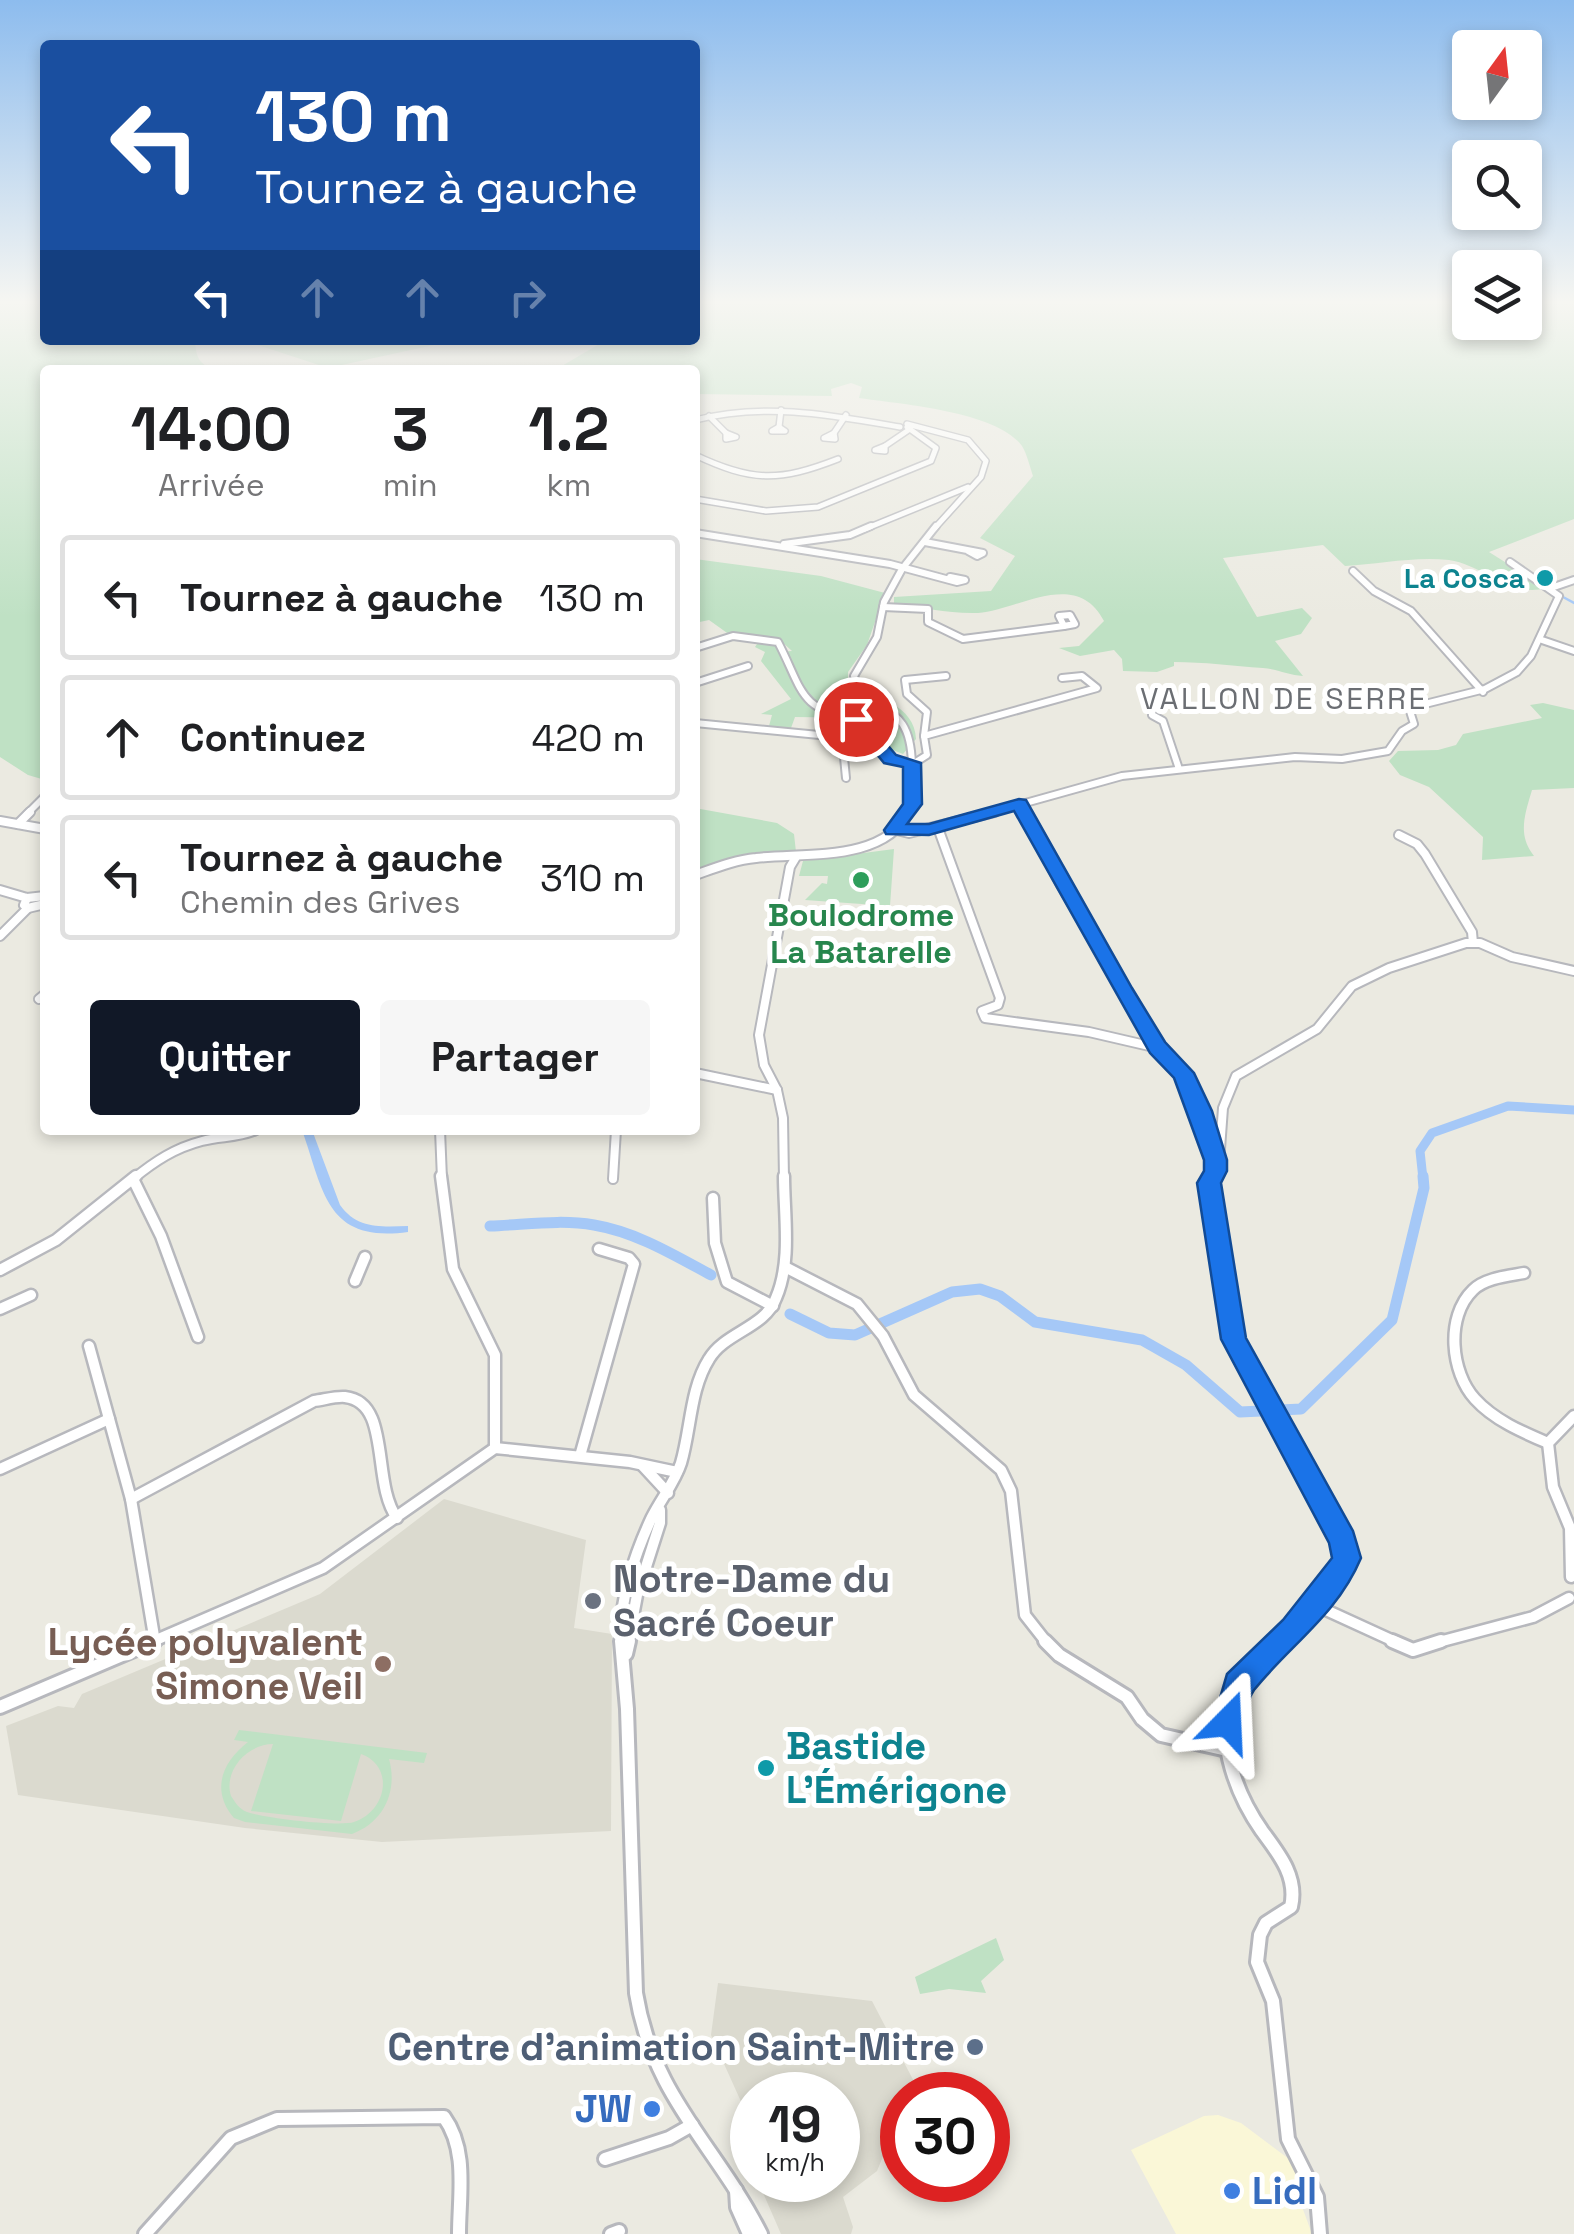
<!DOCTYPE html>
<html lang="fr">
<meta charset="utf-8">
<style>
:root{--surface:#fff;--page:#f6f6f6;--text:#202124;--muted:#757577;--line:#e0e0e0;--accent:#111827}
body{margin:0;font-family:"Space Grotesk",sans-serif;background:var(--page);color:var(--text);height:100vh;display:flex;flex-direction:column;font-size:38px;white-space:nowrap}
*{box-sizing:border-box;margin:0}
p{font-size:32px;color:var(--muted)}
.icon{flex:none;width:55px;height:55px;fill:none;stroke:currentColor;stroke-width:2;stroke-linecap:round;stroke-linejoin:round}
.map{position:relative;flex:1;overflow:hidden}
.drawer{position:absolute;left:40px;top:365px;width:660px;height:770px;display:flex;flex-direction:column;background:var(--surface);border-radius:10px;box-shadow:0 5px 15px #0003}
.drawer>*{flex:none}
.hud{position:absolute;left:40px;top:40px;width:660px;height:305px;border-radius:10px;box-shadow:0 5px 15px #0003;background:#1a4fa0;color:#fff;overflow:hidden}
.needle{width:65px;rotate:15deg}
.fabs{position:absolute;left:1452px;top:30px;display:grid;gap:20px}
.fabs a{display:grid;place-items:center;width:90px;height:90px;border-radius:10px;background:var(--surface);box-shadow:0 5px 15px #0003;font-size:50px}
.speed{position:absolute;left:730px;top:2072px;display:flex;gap:20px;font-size:50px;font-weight:700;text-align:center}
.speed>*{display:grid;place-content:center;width:130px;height:130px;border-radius:50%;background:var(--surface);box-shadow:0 5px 15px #0003;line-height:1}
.speed small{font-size:25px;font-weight:400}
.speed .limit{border:15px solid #d22;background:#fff;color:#111}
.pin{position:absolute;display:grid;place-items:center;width:85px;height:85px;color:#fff;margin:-42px;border:5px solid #fff;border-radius:50%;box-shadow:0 2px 10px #0007}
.me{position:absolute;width:110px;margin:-55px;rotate:21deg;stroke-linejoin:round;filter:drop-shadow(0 0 8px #0008)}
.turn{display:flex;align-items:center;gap:35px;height:210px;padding:0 50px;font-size:45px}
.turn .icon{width:130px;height:130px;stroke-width:2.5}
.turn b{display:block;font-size:70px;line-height:85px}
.lanes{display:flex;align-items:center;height:95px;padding:0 50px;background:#0003;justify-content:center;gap:50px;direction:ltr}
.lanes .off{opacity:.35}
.eta{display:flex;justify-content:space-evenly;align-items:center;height:170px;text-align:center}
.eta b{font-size:60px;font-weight:800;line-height:70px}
.button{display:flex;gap:20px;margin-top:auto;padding:20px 50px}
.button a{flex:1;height:115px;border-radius:10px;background:var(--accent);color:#fff;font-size:40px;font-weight:800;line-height:115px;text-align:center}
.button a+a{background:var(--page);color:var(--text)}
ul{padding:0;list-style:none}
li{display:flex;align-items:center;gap:30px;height:125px;margin:0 20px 15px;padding:0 30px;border:5px solid var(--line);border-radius:10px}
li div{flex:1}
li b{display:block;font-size:38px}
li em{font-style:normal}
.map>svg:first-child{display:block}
</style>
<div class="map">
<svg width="1574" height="2234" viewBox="0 0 1574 2234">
<rect width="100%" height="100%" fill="#ebeae1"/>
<!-- commercial -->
<path fill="#faf7d7" d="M1218,2115L1241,2123L1297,2165L1315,2199L1301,2204L1312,2234H1176L1131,2150L1204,2116Z"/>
<!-- education -->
<g fill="#dbdacf">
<path d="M444,1499L586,1540L574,1628L612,1634L611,1831L382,1842L245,1828L18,1795L6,1726L58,1706L74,1708L82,1694L320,1594Z"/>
<path d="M718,1983L872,2001L921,2095H902V2138L886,2149L877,2171L843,2197L853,2227L851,2234H781L760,2186L770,2180H838V2095H752V2126L711,2035Z"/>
</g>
<!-- green -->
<g fill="#bfe1c4" fill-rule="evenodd">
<path d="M0,304H45V340H195C196,358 199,365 217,370H45V780L28,775L0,757Z"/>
<path d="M695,304H1470V322H1525V304H1574V519L1489,552L1546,588C1509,598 1484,565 1449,560C1416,556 1378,564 1345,566L1323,545L1223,558L1257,617L1302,608L1312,618L1301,634L1275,641L1303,676C1289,675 1276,669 1263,668C1233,666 1204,662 1174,662V666L1157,672L1123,671L1122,659L1114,650L1080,656L1059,648L1079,646L1104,621C1076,567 1017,611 978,613C948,614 924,607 894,605V597L991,591L1015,556L980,538L1033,476C1030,467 1027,454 1022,446C997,411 899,404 859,398L862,387L851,383L831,389L832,396L695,394V370H555L606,340H695Z"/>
<path d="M260,340H457L328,368L252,343Z"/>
<path d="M695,559L821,576L885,593L867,645L848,672V684C876,697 915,705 916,739L903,754L885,747L862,718L795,717L791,728L769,726L772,715L761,714L791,699L761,661L765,652L755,647L759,641L775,644L779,652L792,651L781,641L730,635L709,620L695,623Z"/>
<path d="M1543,703L1574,710V788L1532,790C1525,814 1517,835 1534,856L1482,860L1483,837L1429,787L1400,775L1389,761L1398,751L1438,750L1456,745L1463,734L1542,718L1530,705Z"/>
<path d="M695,808L777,823L794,834L796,852L754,853L695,870Z"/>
<path d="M894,849L890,906L805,900L822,883L827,884L828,876H799L803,861Z"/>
<path d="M239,1730L427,1753L424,1763L389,1759C398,1791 384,1822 352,1834L245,1822L234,1818C211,1791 221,1763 248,1742L234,1740ZM273,1744L251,1811L341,1821L361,1754C395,1766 387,1811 354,1822C340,1827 263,1818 247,1812C239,1809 235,1802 231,1796C223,1770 248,1744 273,1744Z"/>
<path d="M996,1938L1004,1960L981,1981L986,1993L949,1989L920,1994L915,1977Z"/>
</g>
<!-- water -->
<path fill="#a5c8f7" d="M302,1130H312L340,1205C357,1229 381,1227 408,1226V1232C326,1243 324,1192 302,1130Z"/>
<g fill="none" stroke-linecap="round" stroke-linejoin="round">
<!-- stream -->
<path stroke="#a5c8f7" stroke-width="2.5" d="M1563,597L1574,603"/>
<!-- canal-far1 -->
<path stroke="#a5c8f7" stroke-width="9" d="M1423,1179L1420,1151L1432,1133L1508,1106L1574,1110"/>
<!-- canal -->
<g stroke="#a5c8f7" stroke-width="11">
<path d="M490,1226C524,1225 560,1219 594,1225C636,1232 674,1255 711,1275"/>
<path d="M790,1314L829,1333L855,1335L952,1292L980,1289L1000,1296L1035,1322L1142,1340L1186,1365L1240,1412L1301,1409L1392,1320L1424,1188L1423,1176"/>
</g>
<!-- minor-far4 casing -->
<g stroke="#b7b8bd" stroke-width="8">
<g id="minor-far4">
<path d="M709,416L726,433"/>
<path d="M695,420C765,402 831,415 900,427"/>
<path d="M907,424L968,440L986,461L981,477L934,529"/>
<path d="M779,427L785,431H772Z"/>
<path d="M779,427L781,410"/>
<path d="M726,433L736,437L726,439Z"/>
<path d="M834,433L835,439L824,438Z"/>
<path d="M834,433L846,415"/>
<path d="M885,446V451L875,450Z"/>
<path d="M885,446L910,429"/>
<path d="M695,455C752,482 779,482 838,459"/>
<path d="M695,499L766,511L818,507L931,461L936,448L907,427"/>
<path d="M865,529L968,487"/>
</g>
</g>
<!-- minor-far3 casing -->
<g stroke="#b7b8bd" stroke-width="10">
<g id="minor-far3">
<path d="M695,533L890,564L957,582L965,580L950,577"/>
<path d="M925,542L983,553L977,556L968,551"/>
<path d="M784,544L850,535L871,526"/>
<path d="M1353,571L1374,591L1411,611L1483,692"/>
<path d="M1551,588L1574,580"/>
<path d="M883,607L928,609V622L963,639L1064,626"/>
<path d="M1070,615L1075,624L1064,626L1059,616Z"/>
<path d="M1542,640L1574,651"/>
<path d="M695,648L733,636L778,642C803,690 798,710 856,719L884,754"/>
<path d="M695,683L748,666"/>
<path d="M1152,715L1163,721L1179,769"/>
<path d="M695,723L850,738L896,761L916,762L927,755L924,736L1097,688L1082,676L1062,678"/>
<path d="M924,736L927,712L907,694L905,680L946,676"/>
<path d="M842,737L846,778"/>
<path d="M1019,804L1024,814"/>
<path d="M27,814L45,796"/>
<path d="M908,814C916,798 912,786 912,769C912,691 868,724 854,676L877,637L884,602L902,569L936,526"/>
<path d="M986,814L1122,776L1295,757L1342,759L1388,751L1402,731L1414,724L1409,708L1485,689L1517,672L1531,656L1559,596L1510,562"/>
</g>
</g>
<!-- minor-far2 casing -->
<g stroke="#b7b8bd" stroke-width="12">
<g id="minor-far2">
<path d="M1023,812L1061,885L1158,1048"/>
<path d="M0,821L45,829"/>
<path d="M18,824L30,812"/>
<path d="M938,828L1000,998L998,1005L982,1011L985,1018L1089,1032L1158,1048L1183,1073L1201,1111L1215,1160L1211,1179"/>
<path d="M893,829L909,833L995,812"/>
<path d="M1399,835L1417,844L1425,854L1472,932L1473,943"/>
<path d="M695,875C715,868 735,860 756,858C804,852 883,863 909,812"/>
<path d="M0,890L27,898"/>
<path d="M27,898L24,905L28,908L45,904"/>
<path d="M27,898L45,896"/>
<path d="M0,936L28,908"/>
<path d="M39,999L45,994"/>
<path d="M695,1073L777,1090"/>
<path d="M440,1130L442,1179"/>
<path d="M1215,1160L1220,1149L1223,1108L1236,1076L1317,1029L1352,986L1389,968L1466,943H1480L1512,957L1574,971"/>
<path d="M133,1179C155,1161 175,1148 202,1141C221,1136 238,1138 256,1130"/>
<path d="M613,1179L616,1130"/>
<path d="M784,1179L783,1118L777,1090L764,1065L759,1035L790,867L796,857"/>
</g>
</g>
<!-- minor-far1 casing -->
<g stroke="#b7b8bd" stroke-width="15">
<g id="minor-far1">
<path d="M441,1176L453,1269L495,1355V1448"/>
<path d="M1212,1176L1209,1183L1233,1339L1343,1541C1343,1586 1311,1614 1279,1643"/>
<path d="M133,1179L161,1236L198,1337"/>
<path d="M713,1198L715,1243L727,1282L773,1306"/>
<path d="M785,1267L857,1304L883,1336L914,1395L1001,1470L1011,1491L1025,1615L1047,1643"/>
<path d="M0,1270L56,1240L136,1176"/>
<path d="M1524,1273C1508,1276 1485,1278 1473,1290C1445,1317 1451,1373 1475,1399C1494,1420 1522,1432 1548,1443"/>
<path d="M355,1281L365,1257"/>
<path d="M0,1309L31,1295"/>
<path d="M89,1346L131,1499L155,1642"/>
<path d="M580,1456L634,1264L629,1258L599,1249"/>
<path d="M643,1466L668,1493"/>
<path d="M0,1469L109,1419"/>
<path d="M131,1499L314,1401C323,1400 336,1396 345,1397C392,1402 371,1483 397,1518"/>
<path d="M1571,1577L1570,1528L1553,1487L1548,1443L1574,1416"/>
<path d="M1315,1605L1398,1643"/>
<path d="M149,1643L323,1568L495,1448L630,1462L677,1472"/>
<path d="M621,1643C618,1603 635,1553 652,1517C661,1499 675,1482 681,1463C691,1429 690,1389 709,1359C725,1332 765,1328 776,1298C792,1261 784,1215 784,1176"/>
<path d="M628,1643L637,1595L660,1523V1510"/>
<path d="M1435,1643L1533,1617L1569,1598"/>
</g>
</g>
<!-- minor casing -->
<g stroke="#b7b8bd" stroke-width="18">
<g id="minor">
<path d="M621,1641L627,1709L636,1993C653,2098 716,2145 761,2234"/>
<path d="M1045,1641L1059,1655L1127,1697L1142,1719L1161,1735L1227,1750"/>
<path d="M1282,1641C1267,1654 1250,1668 1238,1685C1209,1727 1236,1794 1262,1831C1279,1854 1298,1877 1291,1907L1266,1923L1260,1935L1257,1962L1273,2001L1288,2139L1317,2197L1320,2234"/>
<path d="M1392,1641L1413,1650L1441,1641"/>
<path d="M626,1654L629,1641"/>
<path d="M0,1707L155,1641"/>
<path d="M605,2159L669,2138L692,2125"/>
<path d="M736,2190L737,2207L749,2234"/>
<path d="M145,2234L231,2138L277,2119L444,2117C468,2150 459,2195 459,2234"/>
<path d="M611,2234L619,2231"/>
</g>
</g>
<!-- minor-far4 -->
<use href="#minor-far4" stroke="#fff" stroke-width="5"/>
<!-- minor-far3 -->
<use href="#minor-far3" stroke="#fff" stroke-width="6"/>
<!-- minor-far2 -->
<use href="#minor-far2" stroke="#fff" stroke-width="8"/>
<!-- minor-far1 -->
<use href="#minor-far1" stroke="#fff" stroke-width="10"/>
<!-- minor -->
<use href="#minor" stroke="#fff" stroke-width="12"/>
</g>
<!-- sky -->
<linearGradient id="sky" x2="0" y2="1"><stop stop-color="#8dbcee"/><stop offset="0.49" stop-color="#f6f6f2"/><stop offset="1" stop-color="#f6f6f2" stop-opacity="0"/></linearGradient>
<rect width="1574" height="617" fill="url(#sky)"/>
<!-- route -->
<path fill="#1a73e8" stroke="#114b97" stroke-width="2.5" d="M856,714L862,715L896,755L921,763L922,804L907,824H929L1019,799L1026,800L1132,988L1165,1042L1194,1073L1212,1111L1227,1160V1171L1221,1183L1246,1338L1353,1531L1361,1558C1337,1615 1291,1644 1254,1690C1246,1701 1245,1720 1239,1734L1228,1738L1217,1734L1213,1722L1227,1674L1283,1620L1332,1558L1329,1543L1221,1339L1197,1183L1204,1171V1160L1174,1078L1150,1053L1014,811L929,835L886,834L884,830L903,804V767L884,763L848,719Z"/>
<!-- markers -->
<g fill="#0f9aa8" stroke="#fff" stroke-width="4">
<circle cx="1545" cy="578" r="10"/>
<circle cx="766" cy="1768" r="10"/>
</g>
<circle fill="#2e9e5b" stroke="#fff" stroke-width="4" cx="861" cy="880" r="10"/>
<circle fill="#6b7280" stroke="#fff" stroke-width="4" cx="593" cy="1601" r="10"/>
<circle fill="#8d6e63" stroke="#fff" stroke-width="4" cx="383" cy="1664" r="10"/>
<circle fill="#5c6f8a" stroke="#fff" stroke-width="4" cx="975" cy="2047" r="10"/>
<g fill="#3f7fe0" stroke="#fff" stroke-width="4">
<circle cx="652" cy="2109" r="10"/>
<circle cx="1232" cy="2191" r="10"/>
</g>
<g text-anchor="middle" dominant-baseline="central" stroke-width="10" stroke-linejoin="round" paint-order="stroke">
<!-- far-culture labels -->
<g font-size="28" font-weight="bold" fill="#0d838f" stroke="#fff" text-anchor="end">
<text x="1525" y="578">La Cosca</text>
</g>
<!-- far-neighbourhood labels -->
<g font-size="30" letter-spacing="2.5" fill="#6b6e73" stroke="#fff">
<text x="1284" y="698">VALLON DE SERRE</text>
</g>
<!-- leisure labels -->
<g font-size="32" font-weight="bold" fill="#27864d" stroke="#fff">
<text x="861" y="915">Boulodrome<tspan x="861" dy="37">La Batarelle</tspan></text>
</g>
<!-- near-worship labels -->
<g font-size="38" font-weight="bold" fill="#5b616d" stroke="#fff" text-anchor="start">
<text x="613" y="1579">Notre-Dame du<tspan x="613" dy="44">Sacré Coeur</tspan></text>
</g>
<!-- near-education labels -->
<g font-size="38" font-weight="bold" fill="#785e54" stroke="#fff" text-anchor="end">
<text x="363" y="1642">Lycée polyvalent<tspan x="363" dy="44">Simone Veil</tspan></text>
</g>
<!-- near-culture labels -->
<g font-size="38" font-weight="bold" fill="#0d838f" stroke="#fff" text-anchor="start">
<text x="786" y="1746">Bastide<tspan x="786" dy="44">L'Émérigone</tspan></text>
</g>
<!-- near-service labels -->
<g font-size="38" font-weight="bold" fill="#4e5e75" stroke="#fff" text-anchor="end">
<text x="955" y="2047">Centre d'animation Saint-Mitre</text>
</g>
<!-- near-shop labels -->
<g font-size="38" font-weight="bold" fill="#366cbe" stroke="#fff" text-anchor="end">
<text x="632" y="2109">JW</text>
<text x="1252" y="2191" text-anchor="start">Lidl</text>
</g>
</g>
</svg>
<div class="fabs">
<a><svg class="needle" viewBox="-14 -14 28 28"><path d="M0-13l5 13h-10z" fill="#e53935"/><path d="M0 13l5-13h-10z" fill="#757577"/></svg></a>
<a><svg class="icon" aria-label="search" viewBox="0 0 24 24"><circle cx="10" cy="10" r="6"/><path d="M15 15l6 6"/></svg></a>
<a><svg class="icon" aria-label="layers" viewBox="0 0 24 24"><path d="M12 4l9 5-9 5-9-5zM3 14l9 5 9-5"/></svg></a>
</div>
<div class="speed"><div>19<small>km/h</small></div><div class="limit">30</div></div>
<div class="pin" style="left:856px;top:719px;background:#d93025"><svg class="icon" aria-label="arrive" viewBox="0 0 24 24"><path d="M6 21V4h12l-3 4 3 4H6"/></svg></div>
<svg class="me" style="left:1228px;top:1722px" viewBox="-20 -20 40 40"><path d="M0-17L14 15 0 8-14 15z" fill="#1a73e8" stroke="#fff" stroke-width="4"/></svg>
<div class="hud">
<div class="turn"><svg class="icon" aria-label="left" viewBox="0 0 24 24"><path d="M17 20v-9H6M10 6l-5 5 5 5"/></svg><div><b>130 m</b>Tournez à gauche</div></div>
<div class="lanes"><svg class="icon" aria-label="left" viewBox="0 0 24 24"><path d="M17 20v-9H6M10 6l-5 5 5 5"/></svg><svg class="icon off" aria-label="ahead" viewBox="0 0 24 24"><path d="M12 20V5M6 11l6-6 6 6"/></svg><svg class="icon off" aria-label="ahead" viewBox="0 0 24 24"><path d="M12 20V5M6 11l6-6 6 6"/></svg><svg class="icon off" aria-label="right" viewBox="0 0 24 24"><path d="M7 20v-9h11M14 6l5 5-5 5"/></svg></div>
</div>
<section class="drawer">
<div class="eta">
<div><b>14:00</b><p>Arrivée</p></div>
<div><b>3</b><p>min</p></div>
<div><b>1.2</b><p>km</p></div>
</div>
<ul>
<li><svg class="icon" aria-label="left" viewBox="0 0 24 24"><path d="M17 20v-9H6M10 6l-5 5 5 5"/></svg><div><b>Tournez à gauche</b></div><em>130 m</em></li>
<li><svg class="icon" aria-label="ahead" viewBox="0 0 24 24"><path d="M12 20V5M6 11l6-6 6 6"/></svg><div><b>Continuez</b></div><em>420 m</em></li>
<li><svg class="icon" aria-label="left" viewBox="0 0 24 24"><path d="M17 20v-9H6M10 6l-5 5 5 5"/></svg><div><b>Tournez à gauche</b><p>Chemin des Grives</p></div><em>310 m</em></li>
</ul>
<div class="button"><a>Quitter</a><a>Partager</a></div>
</section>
</div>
